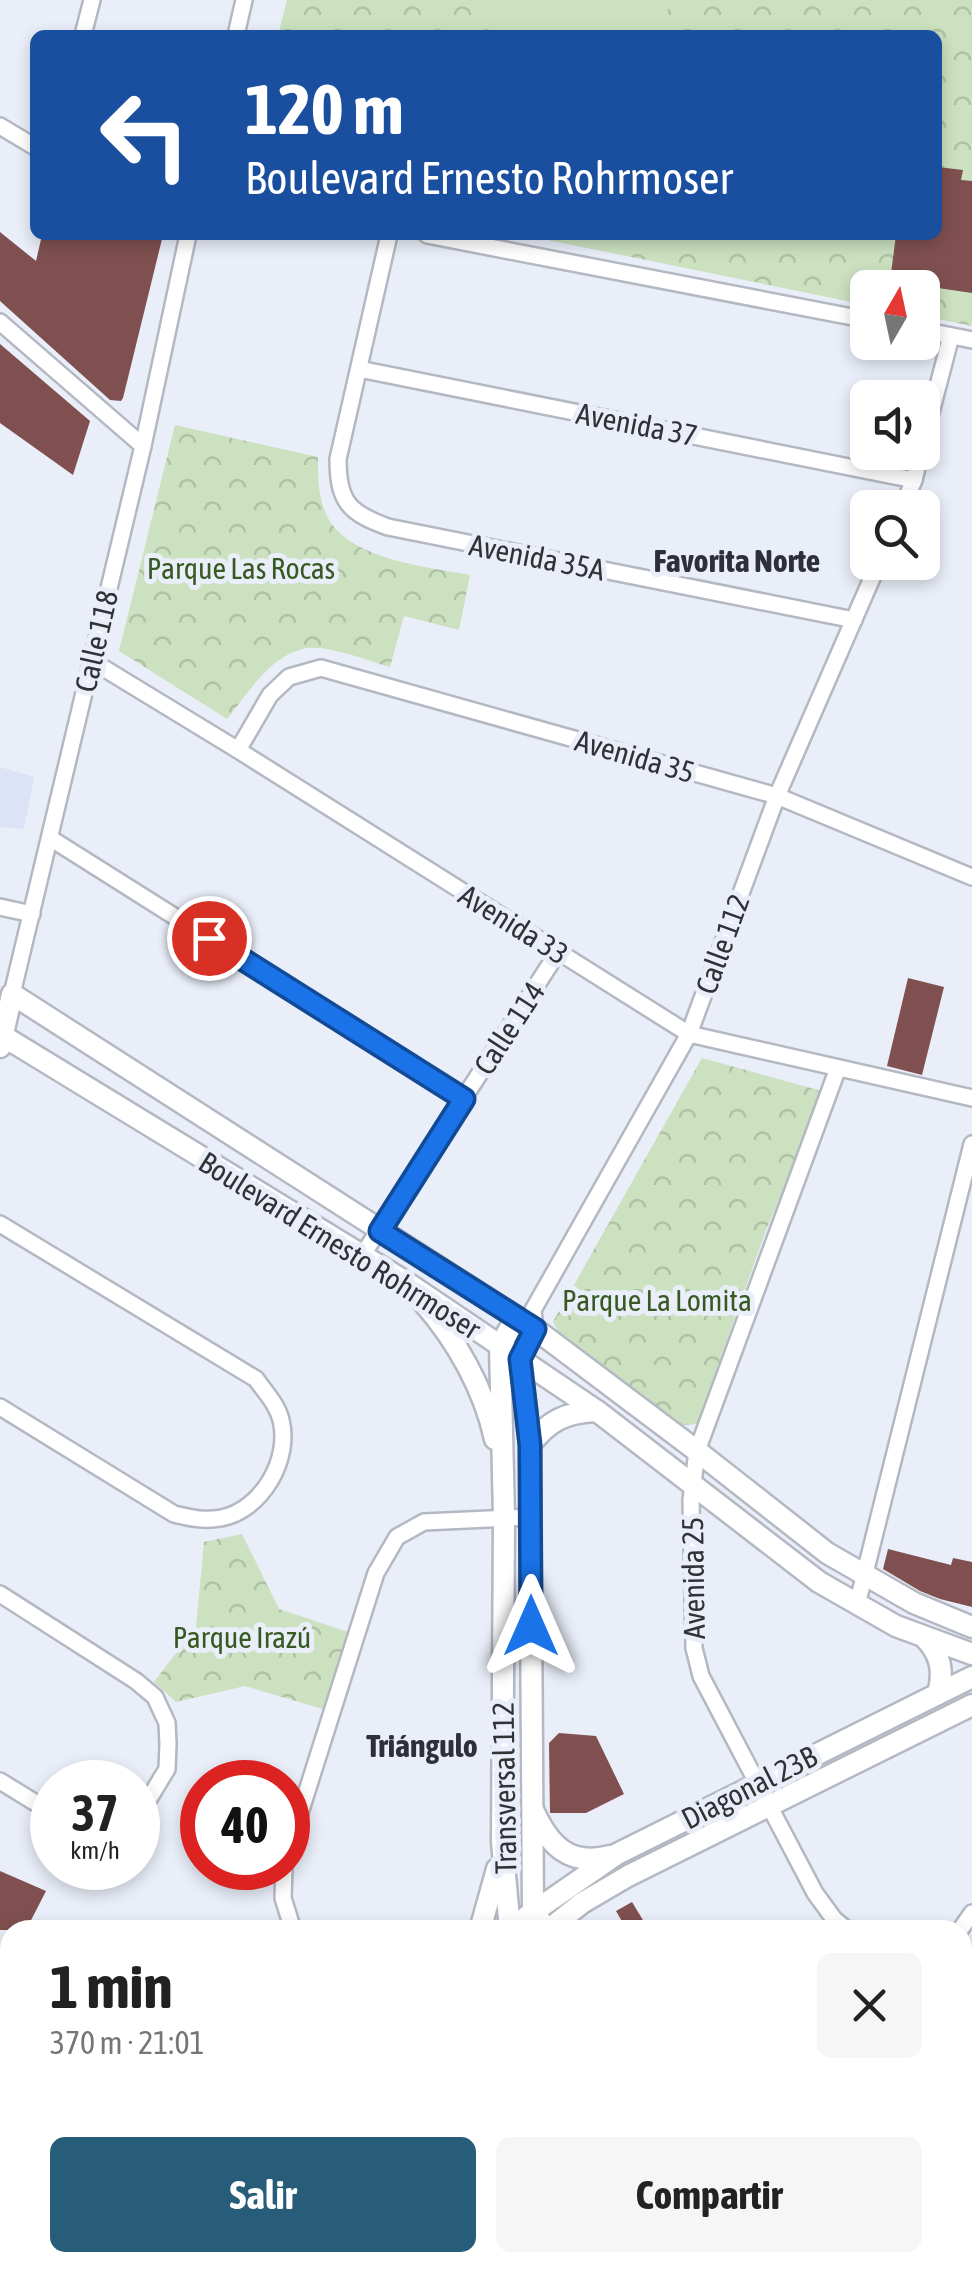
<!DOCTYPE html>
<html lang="es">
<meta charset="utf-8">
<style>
:root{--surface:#fff;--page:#f6f6f6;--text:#222;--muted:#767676;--accent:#275d78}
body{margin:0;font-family:"Asap Condensed",sans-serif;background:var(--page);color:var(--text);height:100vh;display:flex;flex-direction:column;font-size:38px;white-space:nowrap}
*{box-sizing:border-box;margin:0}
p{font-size:32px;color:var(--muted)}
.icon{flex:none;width:55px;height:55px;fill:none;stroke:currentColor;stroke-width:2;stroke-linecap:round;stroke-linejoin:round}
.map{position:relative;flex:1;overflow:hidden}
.sheet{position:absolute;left:0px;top:1920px;width:972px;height:352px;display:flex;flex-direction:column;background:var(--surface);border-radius:30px 30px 0 0;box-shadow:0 5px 15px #0003}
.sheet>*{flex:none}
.top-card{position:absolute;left:30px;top:30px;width:912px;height:210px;border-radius:15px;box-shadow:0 5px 15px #0003;background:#1a4fa0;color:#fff;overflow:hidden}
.needle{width:65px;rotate:9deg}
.controls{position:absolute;left:850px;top:270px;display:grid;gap:20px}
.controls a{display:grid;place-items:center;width:90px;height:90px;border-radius:15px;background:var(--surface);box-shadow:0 5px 15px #0003;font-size:50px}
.speed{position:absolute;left:30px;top:1760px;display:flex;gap:20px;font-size:50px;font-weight:700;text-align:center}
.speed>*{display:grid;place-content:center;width:130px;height:130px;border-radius:50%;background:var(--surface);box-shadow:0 5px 15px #0003;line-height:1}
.speed small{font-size:25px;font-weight:400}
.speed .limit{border:15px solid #d22;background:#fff;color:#111}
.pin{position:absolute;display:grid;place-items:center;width:85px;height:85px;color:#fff;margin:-42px;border:5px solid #fff;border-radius:50%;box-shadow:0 2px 10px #0007}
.me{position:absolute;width:110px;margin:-55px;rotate:0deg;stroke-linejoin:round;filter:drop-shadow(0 0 8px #0008)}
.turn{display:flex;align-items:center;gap:35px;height:210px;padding:0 50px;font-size:45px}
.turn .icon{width:130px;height:130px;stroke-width:2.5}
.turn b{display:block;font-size:70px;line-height:85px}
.round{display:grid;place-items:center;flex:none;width:105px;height:105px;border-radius:15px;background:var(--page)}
.summary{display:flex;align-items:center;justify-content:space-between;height:170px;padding:0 50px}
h1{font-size:60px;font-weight:700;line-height:75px}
.primary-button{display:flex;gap:20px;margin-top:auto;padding:20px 50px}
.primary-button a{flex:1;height:115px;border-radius:15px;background:var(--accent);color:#fff;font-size:40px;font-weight:700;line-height:115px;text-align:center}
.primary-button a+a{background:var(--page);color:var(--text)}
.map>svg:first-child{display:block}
</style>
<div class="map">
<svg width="972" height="2272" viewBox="0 0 972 2272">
<defs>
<pattern id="park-crowns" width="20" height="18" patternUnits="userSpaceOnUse" patternTransform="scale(2.5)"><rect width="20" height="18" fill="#cbe1bf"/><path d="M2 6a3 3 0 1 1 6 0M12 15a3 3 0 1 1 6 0" fill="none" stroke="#afc2a5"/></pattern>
</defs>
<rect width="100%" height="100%" fill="#e9eef9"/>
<!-- built -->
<path fill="#dce3f6" d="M0,767L34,777L24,829L0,827Z"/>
<!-- park -->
<g fill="url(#park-crowns)">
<path d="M287,0H972V326L923,316L922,288H868L867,305L523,235H938V35H278Z"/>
<path d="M175,425L318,457C318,478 318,499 328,518C351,560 428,567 470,575L459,630L404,616L390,667C369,661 329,645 307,648C271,654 248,693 227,719L119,651Z"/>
<path d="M702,1058L818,1090L822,1097L766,1230L697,1424L681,1425L558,1331L553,1322Z"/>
<path d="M242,1534L279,1609L348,1632L326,1710L245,1686L176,1702L154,1682L196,1627L204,1542Z"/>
<path d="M962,2027L972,2032V2234H970L962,2220Z"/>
</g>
<!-- pitch -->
<path fill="#cbe1bf" d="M486,0H667L670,35H489Z"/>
<!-- building -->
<g fill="#7f504f">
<path d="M938,167L963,170L961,180L972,181V293L890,281L896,235H938Z"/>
<path d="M0,232L36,261L42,235H163L123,398L121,401L110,400L0,301Z"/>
<path d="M0,344L90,421L73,475L0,423Z"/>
<path d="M908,978L944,987L922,1075L887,1066Z"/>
<path d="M888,1549L951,1565L953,1558L972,1562V1607L940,1599L920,1591L883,1569Z"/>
<path d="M559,1733L596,1736L624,1794L586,1813H550L549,1743Z"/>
<path d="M0,1871L46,1891L26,1930H0Z"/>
<path d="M632,1902L649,1930H627L616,1911Z"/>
</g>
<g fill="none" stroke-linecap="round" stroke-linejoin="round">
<!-- street casing -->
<g stroke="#b4b8c3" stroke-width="20">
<g id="street">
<path d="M83,35L92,0"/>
<path d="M236,35L244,0"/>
<path d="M0,126L35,147"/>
<path d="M389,235L338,459C338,502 349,513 388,527L854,620"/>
<path d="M427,235L868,320"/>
<path d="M0,322L143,446"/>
<path d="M922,330L972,340"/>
<path d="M359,369L914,480"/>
<path d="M922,447L951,336"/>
<path d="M902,508L914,480L921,452"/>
<path d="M92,661L238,750L689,1034L972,1098"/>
<path d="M238,750L270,695L289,677L321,668L777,796L972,877"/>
<path d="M50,838L464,1099"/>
<path d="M0,907L32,914"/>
<path d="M12,994L143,446L188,235"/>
<path d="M838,1068L697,1451L691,1500L694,1648L701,1676L815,1893L834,1919L847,1930"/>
<path d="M0,1224L256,1379C265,1392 277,1404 281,1420C291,1459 262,1510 221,1518C204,1521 190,1518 174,1514L0,1407"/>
<path d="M362,1256L558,952"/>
<path d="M535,1329L533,1310L689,1034L777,796L879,562"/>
<path d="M0,1594L136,1681L155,1697L167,1723L168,1744L167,1769L150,1797L138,1808"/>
<path d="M857,1605L972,1144"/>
<path d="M0,1781L52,1813"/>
<path d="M288,1851L376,1573L397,1537L424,1522L530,1517"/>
<path d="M284,1868L283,1898L293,1930"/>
<path d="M960,1930L972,1913"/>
<path d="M962,2001L972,2003"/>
<path d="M0,2145L10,2150"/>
<path d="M962,2258L972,2254"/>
<path d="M43,2272L47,2262"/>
<path d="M315,2272L318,2262"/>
<path d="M948,2272L957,2262"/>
</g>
</g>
<!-- secondary casing -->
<g stroke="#b4b8c3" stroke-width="25">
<g id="secondary">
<path d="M3,1036L406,1282L597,1411L819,1582L896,1626L972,1654"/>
<path d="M0,1047L12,994L535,1329L697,1451L827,1553L914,1603L972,1627"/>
<path d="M423,1302C457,1341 484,1389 495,1439"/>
<path d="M520,1359L530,1445L533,1911L547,1930"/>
<path d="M530,1445C548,1421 566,1412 597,1411"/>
<path d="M925,1638C941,1655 944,1671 938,1694"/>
<path d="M533,1810C549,1845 569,1867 610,1856"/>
<path d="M526,1917L617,1854L972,1677"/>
<path d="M480,1930L497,1869"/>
<path d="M510,1930L502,1842L504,1517L500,1346L516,1317"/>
<path d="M548,1930L582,1903L628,1876L972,1705"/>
<path d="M0,1991L10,1998"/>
<path d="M302,2262L303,2272"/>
<path d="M352,2272C380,2258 409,2264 439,2269"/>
</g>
</g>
<!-- street -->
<use href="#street" stroke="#fff" stroke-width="15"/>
<!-- secondary -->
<use href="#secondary" stroke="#fff" stroke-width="20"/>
</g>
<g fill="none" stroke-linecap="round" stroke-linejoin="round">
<!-- route casing -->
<g stroke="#114b97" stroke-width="25">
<path id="route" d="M209,938L464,1099L380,1231L535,1329L520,1359L530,1445L531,1626"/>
</g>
<!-- route -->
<use href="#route" stroke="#1a73e8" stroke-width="18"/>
</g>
<g text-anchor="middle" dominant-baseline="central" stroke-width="10" stroke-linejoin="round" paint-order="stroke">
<!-- street labels -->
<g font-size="30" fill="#303236" stroke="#e9eef9">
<text transform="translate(637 424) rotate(11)">Avenida 37</text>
<text transform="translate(537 557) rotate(11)">Avenida 35A</text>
<text transform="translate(96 641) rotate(-77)">Calle 118</text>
<text transform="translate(635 756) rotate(16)">Avenida 35</text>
<text transform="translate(514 924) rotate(32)">Avenida 33</text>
<text transform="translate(722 944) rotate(-70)">Calle 112</text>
<text transform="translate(509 1028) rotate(-57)">Calle 114</text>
<text transform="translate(340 1245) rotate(32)">Boulevard Ernesto Rohrmoser</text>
<text transform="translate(693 1578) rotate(-91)">Avenida 25</text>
<text transform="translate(749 1787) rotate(-27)">Diagonal 23B</text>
<text transform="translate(504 1788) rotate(-91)">Transversal 112</text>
</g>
<!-- park labels -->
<g font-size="30" fill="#385a22" stroke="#e9eef9">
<text x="241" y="568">Parque Las Rocas</text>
<text x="657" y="1300">Parque La Lomita</text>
<text x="242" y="1637">Parque Irazú</text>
</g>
<!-- neighbourhood labels -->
<g font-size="32" font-weight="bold" fill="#2d3039" stroke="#e9eef9">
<text x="737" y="560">Favorita Norte</text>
<text x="422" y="1745">Triángulo</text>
</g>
</g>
</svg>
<div class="controls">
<a><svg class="needle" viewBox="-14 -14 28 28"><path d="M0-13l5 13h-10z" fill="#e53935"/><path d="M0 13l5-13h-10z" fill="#767676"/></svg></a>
<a><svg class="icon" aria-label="sound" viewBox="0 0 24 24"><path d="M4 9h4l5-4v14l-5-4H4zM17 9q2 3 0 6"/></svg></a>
<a><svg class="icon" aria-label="search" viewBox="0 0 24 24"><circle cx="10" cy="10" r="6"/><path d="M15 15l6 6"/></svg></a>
</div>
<div class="speed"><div>37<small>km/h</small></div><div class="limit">40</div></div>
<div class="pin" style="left:209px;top:938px;background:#d93025"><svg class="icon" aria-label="arrive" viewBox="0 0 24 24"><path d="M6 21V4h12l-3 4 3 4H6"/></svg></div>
<svg class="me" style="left:531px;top:1626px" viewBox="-20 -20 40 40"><path d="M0-17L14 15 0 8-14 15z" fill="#1a73e8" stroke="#fff" stroke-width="4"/></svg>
<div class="top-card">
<div class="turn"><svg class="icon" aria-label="left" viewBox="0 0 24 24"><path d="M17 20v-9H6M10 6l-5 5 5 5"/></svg><div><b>120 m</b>Boulevard Ernesto Rohrmoser</div></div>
</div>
<section class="sheet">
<div class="summary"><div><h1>1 min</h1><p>370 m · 21:01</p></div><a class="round"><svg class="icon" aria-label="close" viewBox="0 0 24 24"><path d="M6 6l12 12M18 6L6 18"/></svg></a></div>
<div class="primary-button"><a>Salir</a><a>Compartir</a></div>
</section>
</div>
